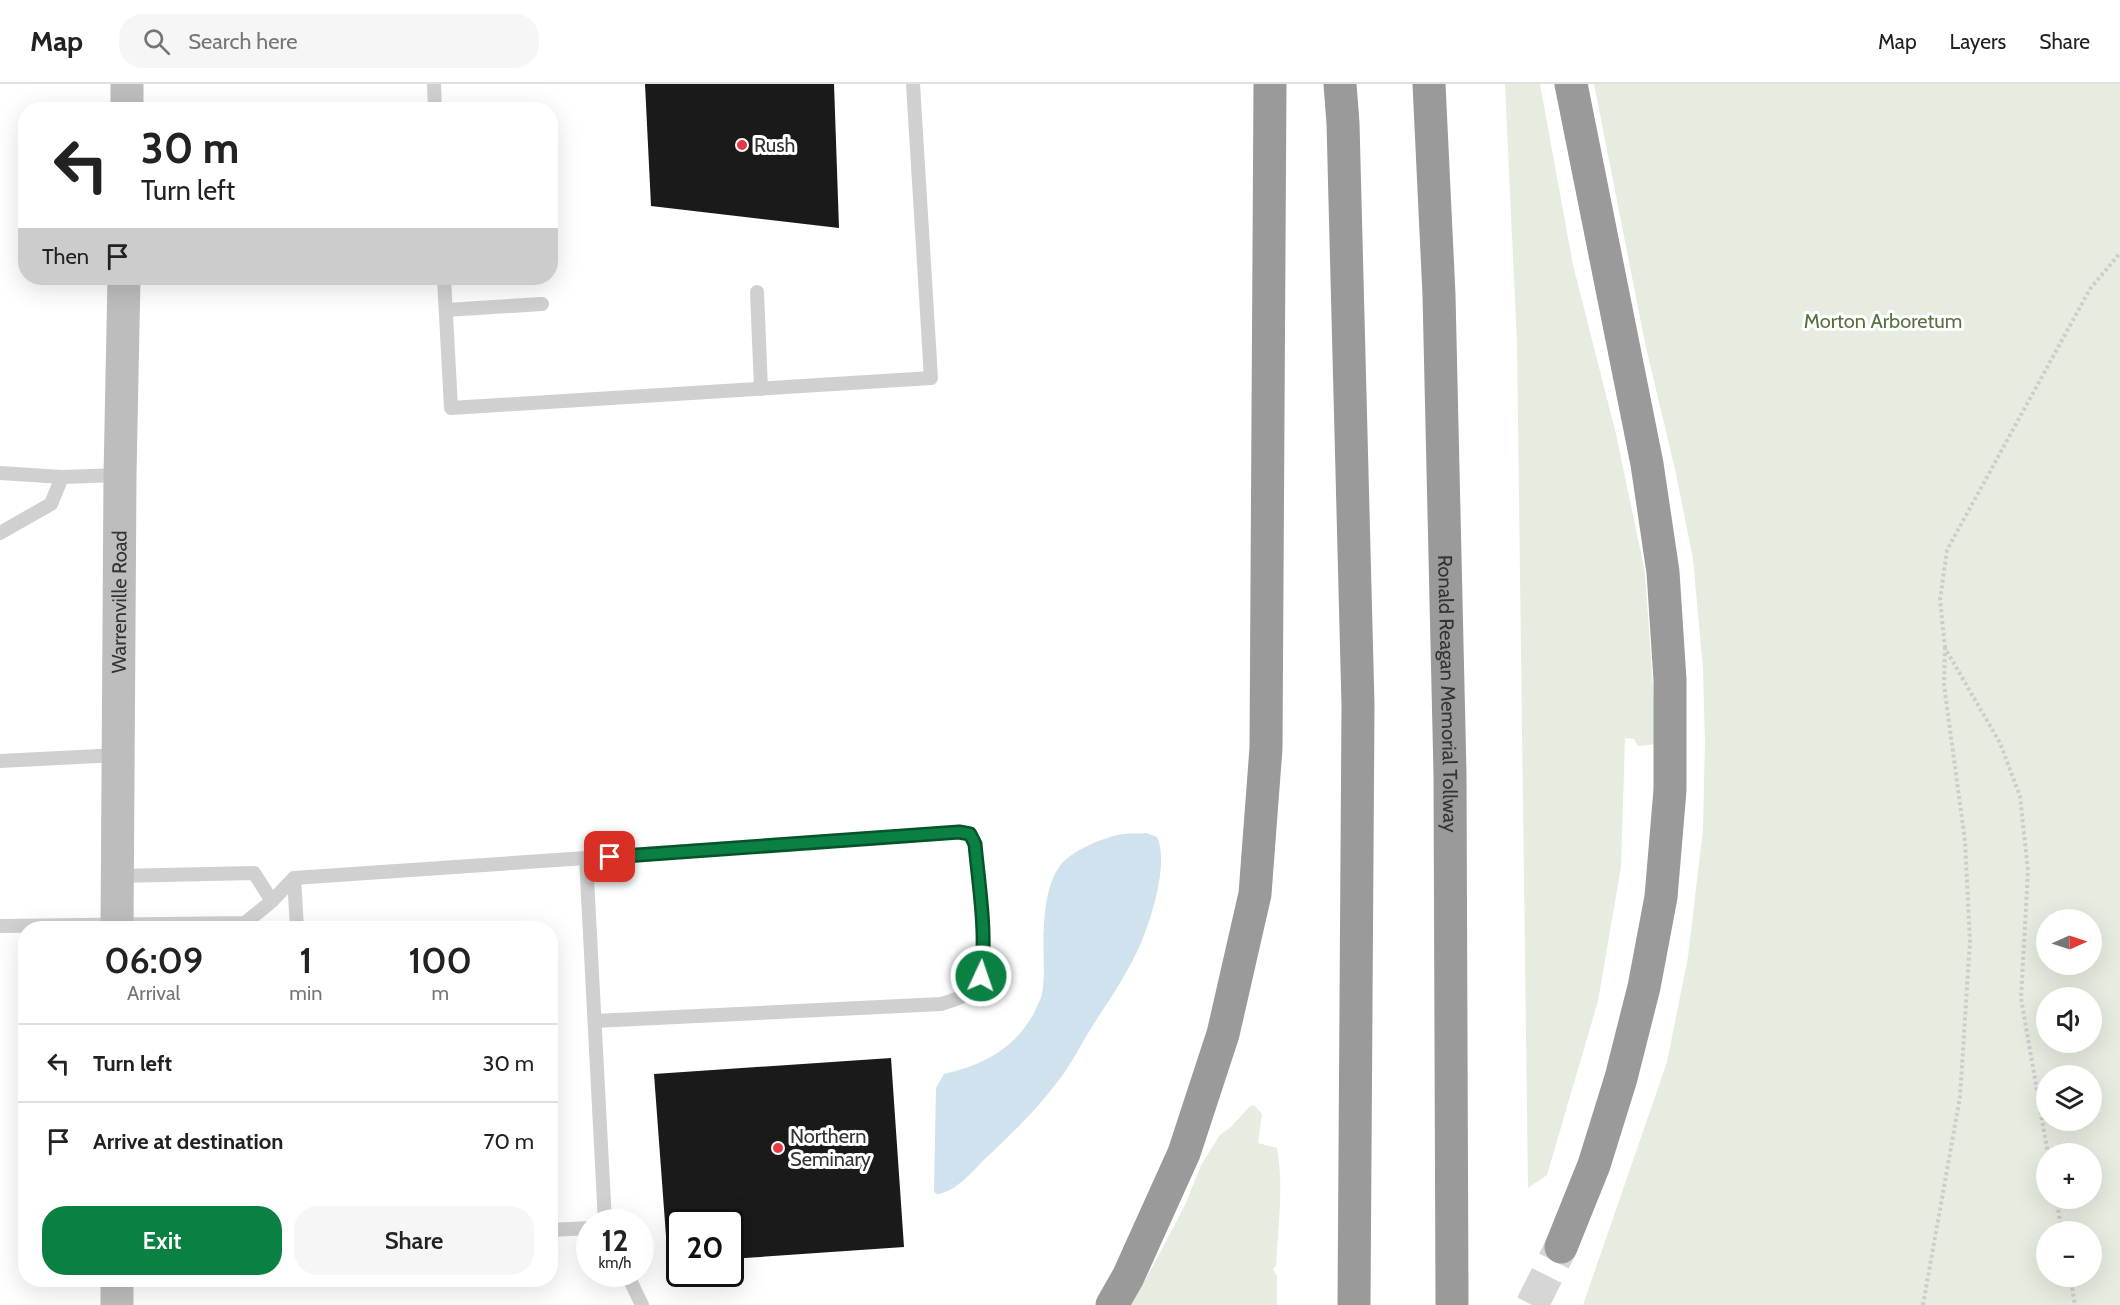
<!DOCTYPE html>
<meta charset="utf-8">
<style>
:root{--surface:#fff;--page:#f6f6f6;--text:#222;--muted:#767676;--line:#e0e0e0;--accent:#0b8043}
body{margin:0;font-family:Cabin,sans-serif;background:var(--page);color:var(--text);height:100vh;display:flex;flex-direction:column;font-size:22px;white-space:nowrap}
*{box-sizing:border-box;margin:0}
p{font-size:20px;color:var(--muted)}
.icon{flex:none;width:33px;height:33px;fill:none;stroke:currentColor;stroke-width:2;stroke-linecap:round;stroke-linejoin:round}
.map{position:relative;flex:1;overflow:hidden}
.side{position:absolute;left:18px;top:837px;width:540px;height:366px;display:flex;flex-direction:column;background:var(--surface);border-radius:24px;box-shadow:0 6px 24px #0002}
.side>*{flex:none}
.guide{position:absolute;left:18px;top:18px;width:540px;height:183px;border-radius:24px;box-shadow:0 6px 24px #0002;background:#fff;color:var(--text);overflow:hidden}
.needle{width:39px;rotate:87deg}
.controls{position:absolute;left:2036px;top:825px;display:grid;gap:12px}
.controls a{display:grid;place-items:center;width:66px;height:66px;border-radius:50%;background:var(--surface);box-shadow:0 6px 24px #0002;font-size:30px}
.speed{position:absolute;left:576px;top:1125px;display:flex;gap:12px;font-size:30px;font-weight:700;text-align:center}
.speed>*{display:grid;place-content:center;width:78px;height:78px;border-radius:50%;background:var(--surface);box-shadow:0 6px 24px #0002;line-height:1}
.speed small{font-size:15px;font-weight:400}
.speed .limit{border:3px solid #111;border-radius:9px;background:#fff;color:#111}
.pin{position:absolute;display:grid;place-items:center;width:51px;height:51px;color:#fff;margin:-26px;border-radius:12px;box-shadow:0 3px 9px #0006}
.me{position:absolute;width:66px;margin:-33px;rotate:3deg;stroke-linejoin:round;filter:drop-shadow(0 0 4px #0008)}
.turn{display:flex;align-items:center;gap:21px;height:126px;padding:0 24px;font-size:27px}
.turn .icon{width:78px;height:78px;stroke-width:2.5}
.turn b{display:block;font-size:42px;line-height:51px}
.then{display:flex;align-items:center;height:57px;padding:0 24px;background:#0003;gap:12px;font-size:22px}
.eta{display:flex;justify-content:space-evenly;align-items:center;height:102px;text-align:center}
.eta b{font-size:36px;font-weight:600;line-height:42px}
.primary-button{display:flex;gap:12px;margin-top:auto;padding:12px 24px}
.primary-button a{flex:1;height:69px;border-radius:24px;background:var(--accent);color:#fff;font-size:24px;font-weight:600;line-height:69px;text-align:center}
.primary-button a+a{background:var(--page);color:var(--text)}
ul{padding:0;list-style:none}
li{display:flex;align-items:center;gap:18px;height:78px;padding:0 24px;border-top:2px solid var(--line)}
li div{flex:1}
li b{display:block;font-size:22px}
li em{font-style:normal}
header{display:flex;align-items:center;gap:36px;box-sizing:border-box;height:84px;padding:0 30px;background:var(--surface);border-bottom:2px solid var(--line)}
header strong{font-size:28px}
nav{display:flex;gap:33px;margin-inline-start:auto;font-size:21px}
.search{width:420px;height:54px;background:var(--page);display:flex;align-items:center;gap:15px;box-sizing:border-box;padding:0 21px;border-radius:24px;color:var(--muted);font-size:22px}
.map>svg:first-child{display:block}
</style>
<header>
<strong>Map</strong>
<div class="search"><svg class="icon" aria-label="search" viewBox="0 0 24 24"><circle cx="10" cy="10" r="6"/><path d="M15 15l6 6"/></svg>Search here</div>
<nav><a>Map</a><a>Layers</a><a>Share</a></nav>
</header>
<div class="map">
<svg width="2120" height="1221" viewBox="0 0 2120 1221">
<rect width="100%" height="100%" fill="#fff"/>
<!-- green -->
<g fill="#e6ecdf" fill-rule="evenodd">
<path d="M1505,0H1540L1573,181L1616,350L1645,489L1657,660L1638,662L1634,655L1625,654L1621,783L1598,917L1547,1091L1528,1104L1517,260Z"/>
<path d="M1594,0H2120V1221H1583L1667,978L1688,873L1703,745L1705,658L1703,585L1693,475L1676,390L1645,259ZM2046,836H2091V880H2046ZM2046,914H2091V958H2046ZM2046,992H2091V1036H2046ZM2046,1070H2091V1114H2046ZM2046,1148H2091V1192H2046Z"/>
<path d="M1254,1021L1262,1030L1258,1059L1277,1064C1284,1103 1278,1142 1276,1182L1273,1185L1277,1192V1221H1131L1152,1184L1185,1121L1201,1081L1220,1051L1231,1043L1250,1022Z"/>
</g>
<!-- water -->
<path fill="#cfe2ee" d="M1146,749L1157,753C1169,778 1152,833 1141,859C1128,889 1108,918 1090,946C1080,962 1071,981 1059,996C1038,1024 1013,1049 987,1073C973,1086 957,1108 937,1110L934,1108L936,1004L944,990C984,981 1016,964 1035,927C1037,921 1041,916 1042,910C1046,887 1042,864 1044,841C1045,822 1048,799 1059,783C1070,767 1104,753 1123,750C1131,749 1139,750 1146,749Z"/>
<!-- building -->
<g fill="#1a1a1a">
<path d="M645,0H834L839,144L651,122Z"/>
<path d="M891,974L904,1163L730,1175V1138H680V1178L668,1179L654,990Z"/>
</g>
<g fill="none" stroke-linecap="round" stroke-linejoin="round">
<!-- motorway-tunnel -->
<path stroke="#d6d6d6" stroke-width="33" stroke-dasharray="33 16" stroke-linecap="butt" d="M1532,1221L1561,1163"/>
<!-- path -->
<g stroke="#cdcdcd" stroke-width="4" stroke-dasharray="3 3" stroke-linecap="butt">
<path d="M1945,564L1940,516L1947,466L2090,205L2120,169"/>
<path d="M2056,1114L2062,1148"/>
<path d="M2070,1192L2075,1221"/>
<path d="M1923,1221L1960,1013L1970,857L1965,757L1944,601L1945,564L2000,659L2020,712L2028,787L2021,914L2048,1070"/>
</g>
<!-- service -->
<g stroke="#d0d0d0" stroke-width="14">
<path d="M434,0L435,26"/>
<path d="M444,194L451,324L931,294L913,0"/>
<path d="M757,208L761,305"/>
<path d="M446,226L542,220"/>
<path d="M0,389L62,393L120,391"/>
<path d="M0,449L51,420L62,393"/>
<path d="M0,677L118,671"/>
<path d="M586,774L959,748L970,750L975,760C977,788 991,879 977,900C968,912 954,916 941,920L595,937"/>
<path d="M294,794L297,844"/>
<path d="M272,817L294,794L586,774L605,1138"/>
<path d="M0,842L245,839L272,817L254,789L118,792"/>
<path d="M550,1146L590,1144"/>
<path d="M627,1190L642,1221"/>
</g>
<!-- secondary -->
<g stroke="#bdbdbd" stroke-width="33">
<path d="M127,26V0"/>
<path id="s1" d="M117,844L120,391L124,194"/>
<path d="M117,1221V1196"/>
</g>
<!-- motorway -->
<g stroke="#9a9a9a" stroke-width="33">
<path d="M1340,0L1343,39L1358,621L1354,1221"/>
<path id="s2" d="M1429,0L1439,211L1450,690L1452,1221"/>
<path d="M1561,1163L1594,1081L1621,994L1644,903L1661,813L1670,706V596L1663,488L1647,380L1571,0"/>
<path d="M1112,1221L1128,1193L1184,1069L1223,950L1255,810L1266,664L1270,0"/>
</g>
</g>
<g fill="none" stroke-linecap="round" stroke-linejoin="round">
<!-- route casing -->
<g stroke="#07532c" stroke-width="15">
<path id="route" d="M610,773L959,748L970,750L975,760C979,803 987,849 981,892"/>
</g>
<!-- route -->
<use href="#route" stroke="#0b8043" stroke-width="10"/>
</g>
<!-- markers -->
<g fill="#e63946" stroke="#fff" stroke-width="2">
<circle cx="742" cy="61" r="6"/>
<circle cx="778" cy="1064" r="6"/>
</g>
<g text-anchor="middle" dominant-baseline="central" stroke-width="6" stroke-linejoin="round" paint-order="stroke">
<!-- poi labels -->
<g font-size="20" fill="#333" stroke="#fff" text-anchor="start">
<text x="754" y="61">Rush</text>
<text x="790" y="1052">Northern<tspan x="790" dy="23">Seminary</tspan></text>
</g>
<!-- park labels -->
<g font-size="20" fill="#56703f" stroke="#fff">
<text x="1883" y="237">Morton Arboretum</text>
</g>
<!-- street labels -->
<g font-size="20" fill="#333" stroke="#fff">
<text stroke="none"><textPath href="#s1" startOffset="326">Warrenville Road</textPath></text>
<text stroke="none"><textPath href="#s2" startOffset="610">Ronald Reagan Memorial Tollway</textPath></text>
</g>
</g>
</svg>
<div class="controls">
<a><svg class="needle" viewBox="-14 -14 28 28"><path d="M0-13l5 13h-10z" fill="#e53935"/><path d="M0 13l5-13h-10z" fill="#767676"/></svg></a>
<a><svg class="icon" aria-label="sound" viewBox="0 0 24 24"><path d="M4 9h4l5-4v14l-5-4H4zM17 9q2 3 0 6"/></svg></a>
<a><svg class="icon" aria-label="layers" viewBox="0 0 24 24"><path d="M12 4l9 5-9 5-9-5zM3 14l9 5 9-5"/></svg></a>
<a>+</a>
<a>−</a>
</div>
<div class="speed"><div>12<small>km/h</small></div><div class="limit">20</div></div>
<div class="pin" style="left:610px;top:773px;background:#d93025"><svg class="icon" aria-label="arrive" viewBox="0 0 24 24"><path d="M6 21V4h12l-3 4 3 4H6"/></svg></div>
<svg class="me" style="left:981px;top:892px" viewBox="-20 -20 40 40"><circle r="17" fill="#0b8043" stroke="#fff" stroke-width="3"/><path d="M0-11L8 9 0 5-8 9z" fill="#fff"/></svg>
<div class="guide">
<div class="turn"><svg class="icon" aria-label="left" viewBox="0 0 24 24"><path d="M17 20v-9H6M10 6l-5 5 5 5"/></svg><div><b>30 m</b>Turn left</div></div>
<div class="then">Then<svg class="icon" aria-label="arrive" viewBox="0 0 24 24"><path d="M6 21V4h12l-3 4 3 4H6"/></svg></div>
</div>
<section class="side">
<div class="eta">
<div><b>06:09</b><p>Arrival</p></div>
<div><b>1</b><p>min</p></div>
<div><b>100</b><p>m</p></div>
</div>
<ul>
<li><svg class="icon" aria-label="left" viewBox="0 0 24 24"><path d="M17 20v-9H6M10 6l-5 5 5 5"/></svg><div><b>Turn left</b></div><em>30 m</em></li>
<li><svg class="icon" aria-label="arrive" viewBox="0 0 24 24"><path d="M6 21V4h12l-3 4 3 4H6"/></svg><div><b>Arrive at destination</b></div><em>70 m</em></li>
</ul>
<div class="primary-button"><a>Exit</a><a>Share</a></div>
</section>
</div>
